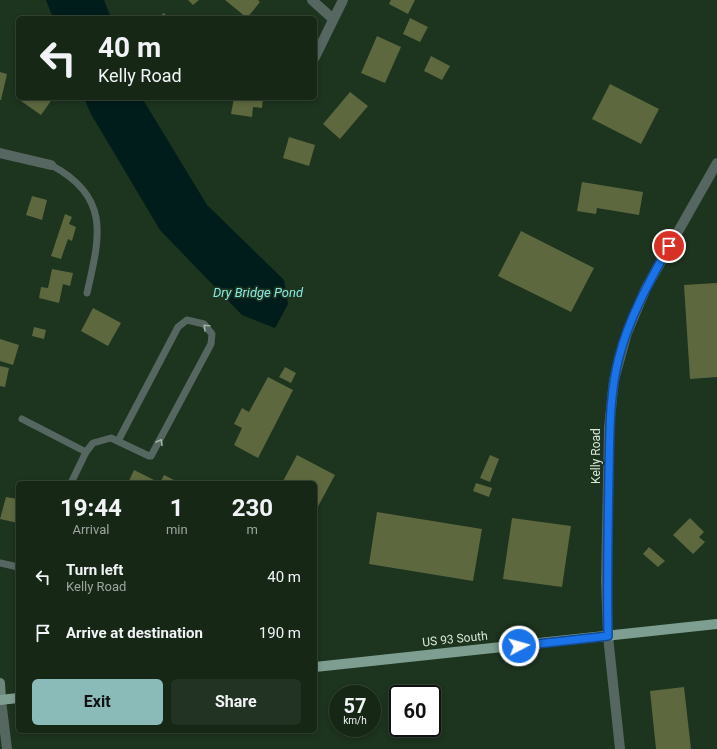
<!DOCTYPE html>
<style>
:root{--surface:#162716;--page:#233323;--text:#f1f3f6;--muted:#9ea5a1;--line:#354435;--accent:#8bbbb9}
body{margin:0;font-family:Roboto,sans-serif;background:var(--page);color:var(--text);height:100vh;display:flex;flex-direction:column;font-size:15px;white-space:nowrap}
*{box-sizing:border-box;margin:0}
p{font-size:13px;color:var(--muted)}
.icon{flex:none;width:22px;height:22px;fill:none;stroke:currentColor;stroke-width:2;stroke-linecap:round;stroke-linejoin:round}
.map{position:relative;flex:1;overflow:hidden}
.drawer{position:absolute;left:16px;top:481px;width:301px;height:252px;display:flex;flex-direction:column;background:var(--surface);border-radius:6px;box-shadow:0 2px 6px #0003,0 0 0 1px var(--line)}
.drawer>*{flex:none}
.guide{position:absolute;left:16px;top:16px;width:301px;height:84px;border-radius:6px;box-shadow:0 2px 6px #0003,0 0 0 1px var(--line);background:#162716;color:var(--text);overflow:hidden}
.speed{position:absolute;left:329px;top:685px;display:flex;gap:8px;font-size:20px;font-weight:700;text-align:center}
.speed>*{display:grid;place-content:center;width:52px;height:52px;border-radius:50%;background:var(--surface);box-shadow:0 2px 6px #0003,0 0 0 1px var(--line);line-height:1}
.speed small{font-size:10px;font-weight:400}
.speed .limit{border:2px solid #111;border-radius:6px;background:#fff;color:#111}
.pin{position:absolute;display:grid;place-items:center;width:34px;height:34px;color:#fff;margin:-17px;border:2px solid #fff;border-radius:50%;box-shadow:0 1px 4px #0007}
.me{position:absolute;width:44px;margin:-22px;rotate:84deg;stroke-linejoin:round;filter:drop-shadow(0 0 3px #0008)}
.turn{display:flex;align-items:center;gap:14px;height:84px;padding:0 16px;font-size:18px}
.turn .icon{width:52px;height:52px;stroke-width:2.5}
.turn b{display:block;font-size:28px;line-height:34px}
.eta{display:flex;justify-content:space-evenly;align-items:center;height:68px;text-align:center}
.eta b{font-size:24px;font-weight:700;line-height:28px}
.primary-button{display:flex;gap:8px;margin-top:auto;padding:8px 16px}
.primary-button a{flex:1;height:46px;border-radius:6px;background:var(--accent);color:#111;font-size:16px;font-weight:700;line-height:46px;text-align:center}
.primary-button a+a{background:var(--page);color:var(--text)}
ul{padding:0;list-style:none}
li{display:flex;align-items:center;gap:12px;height:56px;padding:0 16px}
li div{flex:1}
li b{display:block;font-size:15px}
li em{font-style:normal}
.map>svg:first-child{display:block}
</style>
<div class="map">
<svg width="717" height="749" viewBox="0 0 717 749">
<rect width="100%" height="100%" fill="#1d341e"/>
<!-- water -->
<g fill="#001c1b">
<path d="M46,0H104L111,18H53Z"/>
<path d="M84,98H142L207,205L284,280L288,304L275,328L242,315L160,230L91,114Z"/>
</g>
<!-- building -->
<g fill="#5d683f">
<path d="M188,0H199L193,5Z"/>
<path d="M225,0H258L260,2L247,18Z"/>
<path d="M391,0H415L408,14L389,4Z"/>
<path d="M164,13L168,18H157Z"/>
<path d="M410,18L428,27L420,42L403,34Z"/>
<path d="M377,36L401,47L385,83L361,73Z"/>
<path d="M431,56L450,66L442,80L424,71Z"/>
<path d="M0,72L7,74L1,100H0Z"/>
<path d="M610,84L659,109L641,144L592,119Z"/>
<path d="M350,92L368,106L340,139L323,124Z"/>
<path d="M23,98H53L41,115L21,101Z"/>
<path d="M234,98H263L262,108L253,107L252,117L231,114Z"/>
<path d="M289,137L315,145L309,166L283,158Z"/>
<path d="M582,182L643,192L639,215L597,208L596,214L577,211Z"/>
<path d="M32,196L47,200L42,220L26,215Z"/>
<path d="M65,214L72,217L69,224L76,227L72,241L68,239L61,259L51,256Z"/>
<path d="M521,231L594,268L571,312L498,276Z"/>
<path d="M52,269L73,273L70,286L63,284L59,303L39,298L41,287L48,288Z"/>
<path d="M717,283V377L690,379L684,285Z"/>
<path d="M93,308L121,323L108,346L81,331Z"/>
<path d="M34,327L46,330L44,339L32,336Z"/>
<path d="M0,339L19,345L13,365L0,361Z"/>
<path d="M0,366L9,368L5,387L0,386Z"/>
<path d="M285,367L296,373L291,383L279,377Z"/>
<path d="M268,377L293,390L258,458L234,445L242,428L234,424L242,408L249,412Z"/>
<path d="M297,455L335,475L315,512V483H282Z"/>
<path d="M490,455L499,459L490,482L480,478Z"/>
<path d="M134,470L156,481L155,483H128Z"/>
<path d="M164,475L180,483H160Z"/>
<path d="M476,483L492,488L489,497L473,491Z"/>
<path d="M6,497L18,499V523L0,519Z"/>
<path d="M377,512L482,529L473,581L369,564Z"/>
<path d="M512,518L571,526L562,587L503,579Z"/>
<path d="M690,518L704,532L699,537L705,542L693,554L673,535Z"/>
<path d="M649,547L665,561L658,567L643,554Z"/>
<path d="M684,687L691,749H656L650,691Z"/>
</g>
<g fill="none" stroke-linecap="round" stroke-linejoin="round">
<!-- lane -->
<g stroke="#566660" stroke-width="7">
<path d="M51,165C111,197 100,236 87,293"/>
<path d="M22,419L86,452L71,483"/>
<path d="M86,452L93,443L111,438L149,456H151L211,344L212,334L204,324L187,320L178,327L118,441"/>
<path d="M0,563L18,567"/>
</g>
<!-- street -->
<g stroke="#566660" stroke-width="10">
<path d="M312,0L333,19"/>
<path d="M315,57L343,0"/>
<path d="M0,153L51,165"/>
<path d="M1,700L7,749"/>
<path d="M620,749L608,636L606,580L609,428L614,380L627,333L646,288L717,163"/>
</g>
<!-- secondary -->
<path stroke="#6c867b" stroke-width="10" d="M0,683L1,700"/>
<!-- primary -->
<g stroke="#7d9e91" stroke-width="10">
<path d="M315,667L717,624"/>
<path d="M0,700L18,698"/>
</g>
</g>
<!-- one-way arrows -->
<defs><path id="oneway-chevron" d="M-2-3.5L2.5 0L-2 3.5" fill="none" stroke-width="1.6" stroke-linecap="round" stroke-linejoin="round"/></defs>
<g stroke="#a4b3a8">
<use href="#oneway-chevron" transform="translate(206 327) rotate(-137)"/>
<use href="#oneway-chevron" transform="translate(160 442) rotate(-60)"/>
</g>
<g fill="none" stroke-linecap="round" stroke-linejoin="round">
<!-- route casing -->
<g stroke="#114b97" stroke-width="10">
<path id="route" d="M519,646L608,636C607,581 608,527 609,472C610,433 609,396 619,357C629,318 649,282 669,246"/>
</g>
<!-- route -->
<use href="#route" stroke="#1a73e8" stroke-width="7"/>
</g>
<g text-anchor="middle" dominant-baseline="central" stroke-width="3.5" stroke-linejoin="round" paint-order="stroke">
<!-- street labels -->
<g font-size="12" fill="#d8e6d8" stroke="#1d341e">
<text transform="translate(596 456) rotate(-90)">Kelly Road</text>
<text transform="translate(455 639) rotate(-6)">US 93 South</text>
</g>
<!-- water labels -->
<g font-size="13" font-style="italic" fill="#86e8e4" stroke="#1d341e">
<text x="258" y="292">Dry Bridge Pond</text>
</g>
</g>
</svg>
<div class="speed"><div>57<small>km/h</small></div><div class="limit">60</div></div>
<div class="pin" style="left:669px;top:246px;background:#d93025"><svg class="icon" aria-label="arrive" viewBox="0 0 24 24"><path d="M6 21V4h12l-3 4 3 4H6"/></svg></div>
<svg class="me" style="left:519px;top:646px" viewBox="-20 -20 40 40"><circle r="17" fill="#1a73e8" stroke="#fff" stroke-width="3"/><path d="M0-11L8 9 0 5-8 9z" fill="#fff"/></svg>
<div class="guide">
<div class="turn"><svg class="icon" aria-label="left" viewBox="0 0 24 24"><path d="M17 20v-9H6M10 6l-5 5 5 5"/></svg><div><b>40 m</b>Kelly Road</div></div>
</div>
<section class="drawer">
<div class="eta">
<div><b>19:44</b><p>Arrival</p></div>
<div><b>1</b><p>min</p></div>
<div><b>230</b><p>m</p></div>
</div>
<ul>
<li><svg class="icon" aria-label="left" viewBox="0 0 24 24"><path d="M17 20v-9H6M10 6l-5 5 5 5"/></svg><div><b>Turn left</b><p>Kelly Road</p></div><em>40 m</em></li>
<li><svg class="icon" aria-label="arrive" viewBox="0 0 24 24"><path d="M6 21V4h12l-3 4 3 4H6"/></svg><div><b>Arrive at destination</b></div><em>190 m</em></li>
</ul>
<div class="primary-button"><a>Exit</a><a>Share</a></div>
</section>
</div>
